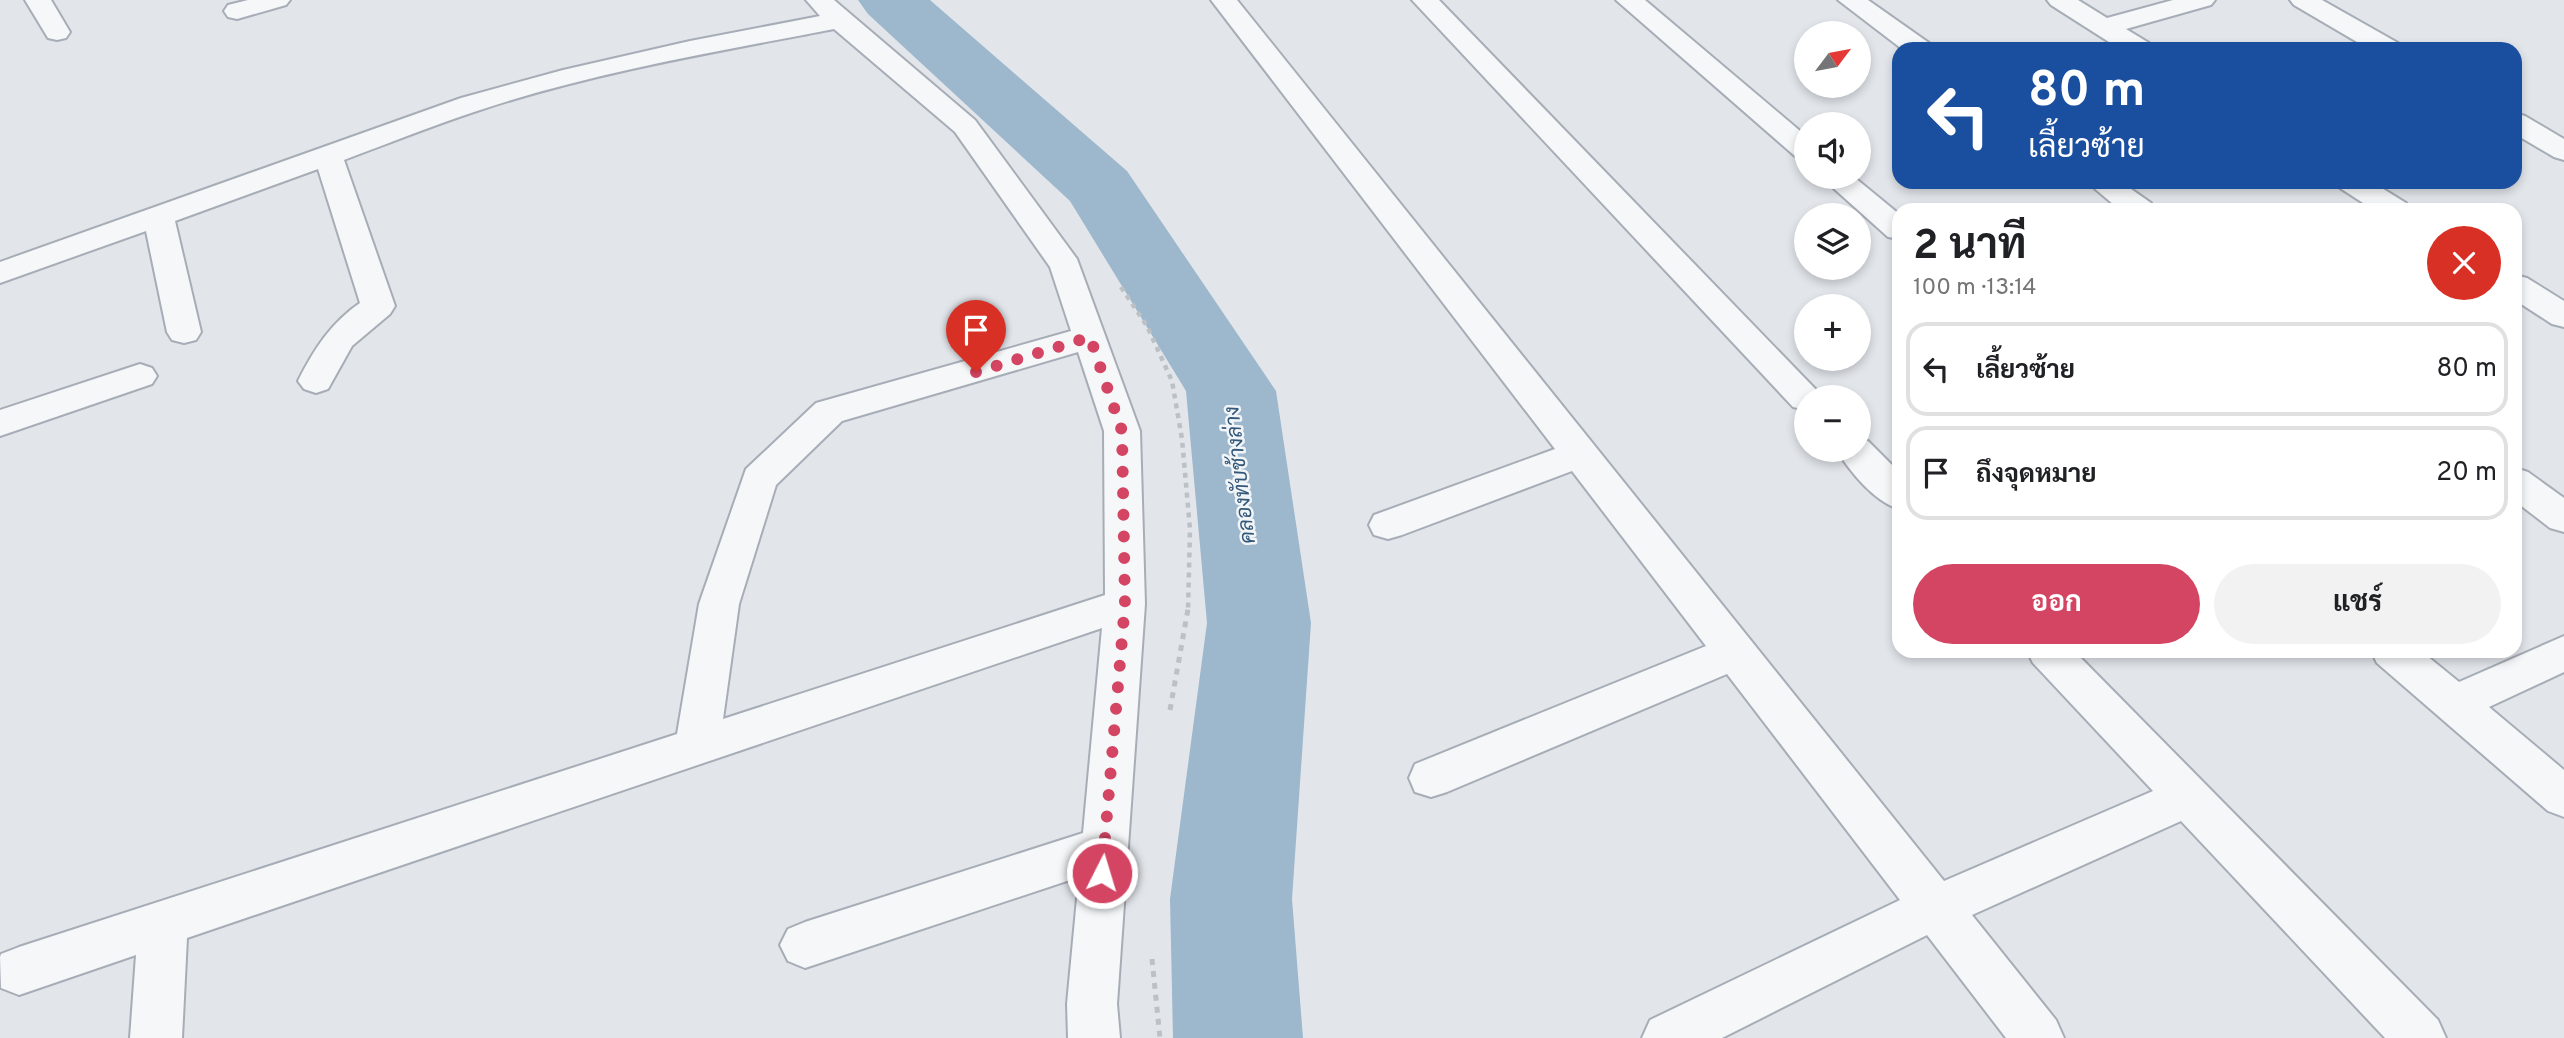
<!DOCTYPE html>
<html lang="th">
<meta charset="utf-8">
<style>
:root{--surface:#fff;--page:#f2f2f2;--text:#202124;--muted:#757577;--line:#e0e0e0;--accent:#d34563}
body{margin:0;font-family:Overpass,Sarabun,sans-serif;background:var(--page);color:var(--text);height:100vh;display:flex;flex-direction:column;font-size:26px;white-space:nowrap}
*{box-sizing:border-box;margin:0}
p{font-size:23px;color:var(--muted)}
.icon{flex:none;width:38px;height:38px;fill:none;stroke:currentColor;stroke-width:2;stroke-linecap:round;stroke-linejoin:round}
.map{position:relative;flex:1;overflow:hidden}
.details{position:absolute;left:1892px;top:203px;width:630px;height:455px;display:flex;flex-direction:column;background:var(--surface);border-radius:21px;box-shadow:0 4px 10px #0003}
.details>*{flex:none}
.hud{position:absolute;left:1892px;top:42px;width:630px;height:147px;border-radius:21px;box-shadow:0 4px 10px #0003;background:#1a4fa0;color:#fff;overflow:hidden}
.needle{width:46px;rotate:58deg}
.fabs{position:absolute;left:1794px;top:21px;display:grid;gap:14px}
.fabs a{display:grid;place-items:center;width:77px;height:77px;border-radius:50%;background:var(--surface);box-shadow:0 4px 10px #0003;font-size:35px}
.pin{position:absolute;display:grid;place-items:center;width:60px;height:60px;color:#fff;margin:-72px -30px;border-radius:50% 50% 50% 0;rotate:-45deg;box-shadow:0 0 7px #0007}
.pin .icon{rotate:45deg}
.me{position:absolute;width:77px;margin:-38px;rotate:5deg;stroke-linejoin:round;filter:drop-shadow(0 0 5px #0008)}
.turn{display:flex;align-items:center;gap:24px;height:147px;padding:0 21px;font-size:32px}
.turn .icon{width:91px;height:91px;stroke-width:2.5}
.turn b{display:block;font-size:49px;line-height:60px}
.round{display:grid;place-items:center;flex:none;width:74px;height:74px;border-radius:37px;background:var(--page)}
.headline{display:flex;align-items:center;justify-content:space-between;height:119px;padding:0 21px}
h1{font-size:42px;font-weight:700;line-height:52px}
.button{display:flex;gap:14px;margin-top:auto;padding:14px 21px}
.button a{flex:1;height:80px;border-radius:42px;background:var(--accent);color:#fff;font-size:28px;font-weight:700;line-height:80px;text-align:center}
.button a+a{background:var(--page);color:var(--text)}
ul{padding:0;list-style:none}
li{display:flex;align-items:center;gap:21px;height:94px;margin:0 14px 10px;padding:0 7px;border:4px solid var(--line);border-radius:21px}
li div{flex:1}
li b{display:block;font-size:26px}
li em{font-style:normal}
.map>svg:first-child{display:block}
</style>
<div class="map">
<svg width="2564" height="1038" viewBox="0 0 2564 1038">
<rect width="100%" height="100%" fill="#e2e6eb"/>
<g fill="none" stroke-linecap="round" stroke-linejoin="round">
<!-- river -->
<path fill="#9db7cc" fill-rule="evenodd" d="M858,0H930L1127,171L1276,391L1311,623L1292,899L1303,1038H1173L1170,899L1207,623L1186,391L1070,201L868,14Z"/>
<!-- minor casing -->
<g stroke="#a7adb6" stroke-width="4">
<g id="minor">
<path d="M25,0H51L70,32L66,38L57,40L48,38Z"/>
<path d="M248,0H290L286,5L237,19L228,17L224,11L228,5Z"/>
<path d="M806,0H834L975,120L1077,259L1140,431L1145,604L1117,1004L1120,1038H1068L1067,1004L1079,877L805,968L788,961L780,945L788,929L805,922L1083,833L1102,628L187,938L182,1038H130L136,955L19,995L1,988L0,957L1,954L19,947L677,734L699,604L746,469L816,403L1071,331L1050,267L955,132L834,29C715,52 595,72 480,110C434,125 389,143 344,160L395,306L390,314L352,346L328,389L316,393L304,389L298,381C314,349 331,323 360,303L318,169L175,221L201,332L196,340L184,343L172,340L167,332L146,231L0,283V262L461,98L563,70L690,41L820,16ZM1078,352L1104,431L1105,595L723,719L739,604L776,485L842,421Z"/>
<path d="M1211,0H1237L1944,881L2153,791L2033,663L2027,651H2074L2438,1020L2446,1038H2385L2181,821L1972,915L2056,1020L2064,1038H2006L1927,935L1722,1038H1642L1650,1020L1900,900L1727,674L1447,792L1431,797L1415,792L1409,778L1415,764L1706,646L1572,471L1402,535L1388,539L1374,535L1369,525L1374,515L1555,449Z"/>
<path d="M1412,0H1439L1823,397H1806V410L1793,407Z"/>
<path d="M1616,0H1645L1806,136V160L1796,157Z"/>
<path d="M1838,0H1868L1929,43L1932,49H1902Z"/>
<path d="M2047,0H2078L2107,18L2173,0H2215L2211,5L2126,29L2149,43L2152,49H2120L2051,5Z"/>
<path d="M2290,0H2322L2398,43L2401,49H2369L2294,5Z"/>
<path d="M2515,113L2525,116L2564,139V160L2554,157L2515,134Z"/>
<path d="M1821,177H1854L1899,214V239L1888,237Z"/>
<path d="M2087,182H2121L2151,203L2155,210H2120Z"/>
<path d="M2336,182H2372L2406,203L2410,210H2374L2340,188Z"/>
<path d="M2515,275L2527,278L2564,301V327L2552,324L2515,300Z"/>
<path d="M140,364L152,368L157,376L152,384L0,436V410Z"/>
<path d="M1858,438L1868,441L1899,472V509C1875,502 1849,471 1837,450H1858Z"/>
<path d="M2515,468L2528,472L2564,498V532L2550,528L2515,501Z"/>
<path d="M2564,636V672L2489,707L2564,770V817L2548,811L2377,663L2371,651H2421L2459,682Z"/>
</g>
</g>
<!-- path-far1 -->
<path stroke="#bcc1c6" stroke-width="4.5" stroke-dasharray="5 5" stroke-linecap="butt" d="M1121,287L1147,326L1172,381L1182,439L1190,529L1188,611"/>
<!-- path -->
<g stroke="#bcc1c6" stroke-width="5" stroke-dasharray="6 6" stroke-linecap="butt">
<path d="M1170,710L1188,609"/>
<path d="M1152,959L1160,1038"/>
</g>
<!-- minor -->
<use href="#minor" fill="#f5f7f9" fill-rule="evenodd"/>
</g>
<g fill="none" stroke-linecap="round" stroke-linejoin="round">
<!-- route -->
<path stroke="#d34563" stroke-width="12" stroke-dasharray="0 21.6" d="M976,372L1090,337L1122,431L1125,604L1102,873"/>
</g>
<g text-anchor="middle" dominant-baseline="central" stroke-width="5" stroke-linejoin="round" paint-order="stroke">
<!-- water labels -->
<g font-size="21" font-style="italic" fill="#325779" stroke="#f2f5f8">
<text transform="translate(1241 475) rotate(-97)">คลองทับช้างล่าง</text>
</g>
</g>
</svg>
<div class="fabs">
<a><svg class="needle" viewBox="-14 -14 28 28"><path d="M0-13l5 13h-10z" fill="#e53935"/><path d="M0 13l5-13h-10z" fill="#757577"/></svg></a>
<a><svg class="icon" aria-label="sound" viewBox="0 0 24 24"><path d="M4 9h4l5-4v14l-5-4H4zM17 9q2 3 0 6"/></svg></a>
<a><svg class="icon" aria-label="layers" viewBox="0 0 24 24"><path d="M12 4l9 5-9 5-9-5zM3 14l9 5 9-5"/></svg></a>
<a>+</a>
<a>−</a>
</div>
<div class="pin" style="left:976px;top:372px;background:#d93025"><svg class="icon" aria-label="arrive" viewBox="0 0 24 24"><path d="M6 21V4h12l-3 4 3 4H6"/></svg></div>
<svg class="me" style="left:1102px;top:873px" viewBox="-20 -20 40 40"><circle r="17" fill="#d34563" stroke="#fff" stroke-width="3"/><path d="M0-11L8 9 0 5-8 9z" fill="#fff"/></svg>
<div class="hud">
<div class="turn"><svg class="icon" aria-label="left" viewBox="0 0 24 24"><path d="M17 20v-9H6M10 6l-5 5 5 5"/></svg><div><b>80 m</b>เลี้ยวซ้าย</div></div>
</div>
<section class="details">
<div class="headline"><div><h1>2 นาที</h1><p>100 m · 13:14</p></div><a class="round" style="background:#d93025;color:#fff"><svg class="icon" aria-label="close" viewBox="0 0 24 24"><path d="M6 6l12 12M18 6L6 18"/></svg></a></div>
<ul>
<li><svg class="icon" aria-label="left" viewBox="0 0 24 24"><path d="M17 20v-9H6M10 6l-5 5 5 5"/></svg><div><b>เลี้ยวซ้าย</b></div><em>80 m</em></li>
<li><svg class="icon" aria-label="arrive" viewBox="0 0 24 24"><path d="M6 21V4h12l-3 4 3 4H6"/></svg><div><b>ถึงจุดหมาย</b></div><em>20 m</em></li>
</ul>
<div class="button"><a>ออก</a><a>แชร์</a></div>
</section>
</div>
